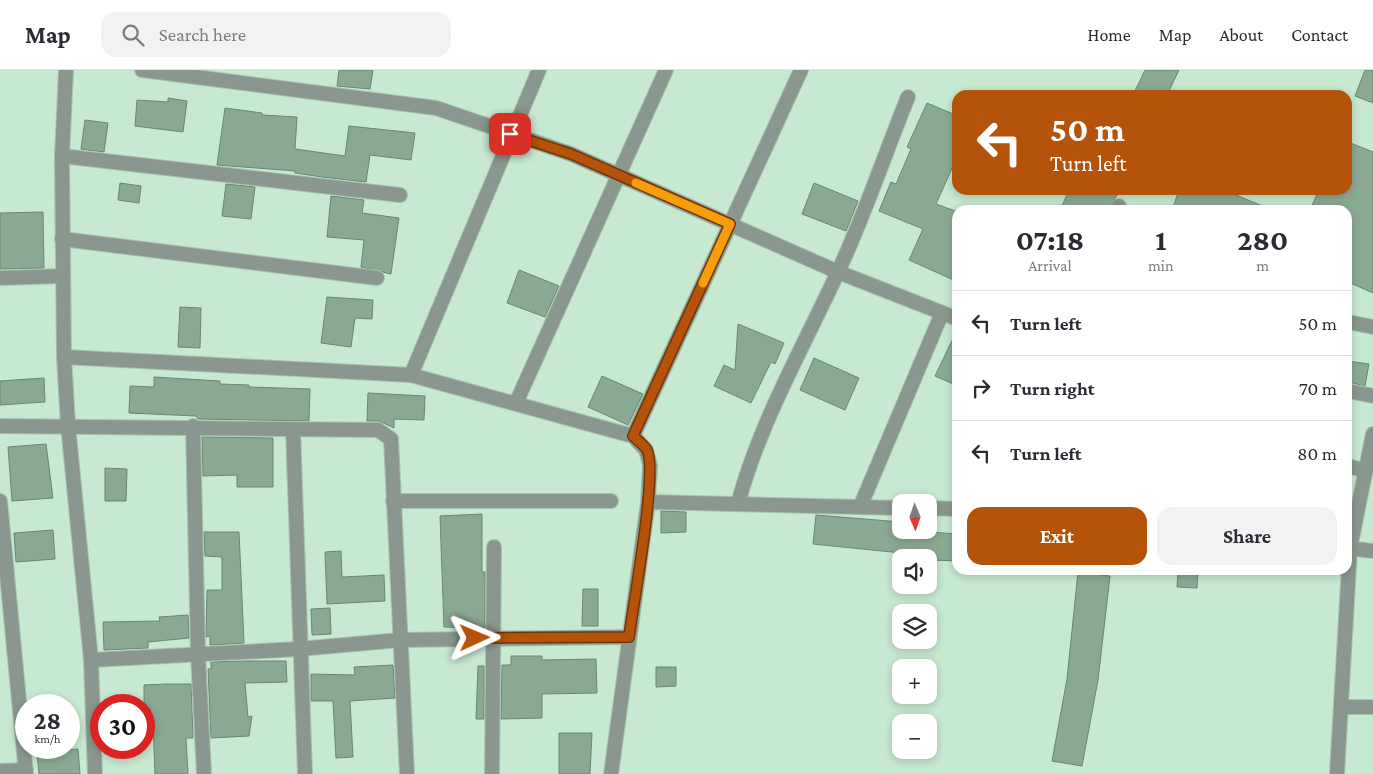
<!DOCTYPE html>
<meta charset="utf-8">
<style>
:root{--surface:#fff;--page:#f2f2f3;--text:#2b2b33;--muted:#7c7c81;--line:#e1e1e2;--accent:#b45309}
body{margin:0;font-family:"Crimson Pro",serif;background:var(--page);color:var(--text);height:100vh;display:flex;flex-direction:column;font-size:19px;white-space:nowrap}
*{box-sizing:border-box;margin:0}
p{font-size:16px;color:var(--muted)}
.icon{flex:none;width:28px;height:28px;fill:none;stroke:currentColor;stroke-width:2;stroke-linecap:round;stroke-linejoin:round}
.map{position:relative;flex:1;overflow:hidden}
.details{position:absolute;left:952px;top:135px;width:400px;height:370px;display:flex;flex-direction:column;background:var(--surface);border-radius:15px;box-shadow:0 2px 8px #0003}
.details>*{flex:none}
.top-card{position:absolute;left:952px;top:20px;width:400px;height:105px;border-radius:15px;box-shadow:0 2px 8px #0003;background:#b45309;color:#fff;overflow:hidden}
.needle{width:32px;rotate:178deg}
.tools{position:absolute;left:892px;top:424px;display:grid;gap:10px}
.tools a{display:grid;place-items:center;width:45px;height:45px;border-radius:10px;background:var(--surface);box-shadow:0 2px 8px #0003;font-size:25px}
.speed{position:absolute;left:15px;top:624px;display:flex;gap:10px;font-size:25px;font-weight:700;text-align:center}
.speed>*{display:grid;place-content:center;width:65px;height:65px;border-radius:50%;background:var(--surface);box-shadow:0 2px 8px #0003;line-height:1}
.speed small{font-size:12px;font-weight:400}
.speed .limit{border:8px solid #d22;background:#fff;color:#111}
.pin{position:absolute;display:grid;place-items:center;width:42px;height:42px;color:#fff;margin:-21px;border-radius:10px;box-shadow:0 2px 8px #0006}
.me{position:absolute;width:55px;margin:-28px;rotate:89deg;stroke-linejoin:round;filter:drop-shadow(0 0 4px #0008)}
.turn{display:flex;align-items:center;gap:18px;height:105px;padding:0 15px;font-size:22px}
.turn .icon{width:65px;height:65px;stroke-width:2.5}
.turn b{display:block;font-size:35px;line-height:42px}
.eta{display:flex;justify-content:space-evenly;align-items:center;height:85px;text-align:center}
.eta b{font-size:30px;font-weight:700;line-height:35px}
.primary-button{display:flex;gap:10px;margin-top:auto;padding:10px 15px}
.primary-button a{flex:1;height:58px;border-radius:15px;background:var(--accent);color:#fff;font-size:20px;font-weight:700;line-height:58px;text-align:center}
.primary-button a+a{background:var(--page);color:var(--text)}
ul{padding:0;list-style:none}
li{display:flex;align-items:center;gap:15px;height:65px;padding:0 15px;border-top:1px solid var(--line)}
li div{flex:1}
li b{display:block;font-size:19px}
li em{font-style:normal}
header{display:flex;align-items:center;gap:30px;box-sizing:border-box;height:70px;padding:0 25px;background:var(--surface);border-bottom:1px solid var(--line)}
header strong{font-size:24px}
nav{display:flex;gap:28px;margin-inline-start:auto;font-size:18px}
.search{width:350px;height:45px;background:var(--page);display:flex;align-items:center;gap:12px;box-sizing:border-box;padding:0 18px;border-radius:15px;color:var(--muted);font-size:19px}
.map>svg:first-child{display:block}
</style>
<header>
<strong>Map</strong>
<div class="search"><svg class="icon" aria-label="search" viewBox="0 0 24 24"><circle cx="10" cy="10" r="6"/><path d="M15 15l6 6"/></svg>Search here</div>
<nav><a>Home</a><a>Map</a><a>About</a><a>Contact</a></nav>
</header>
<div class="map">
<svg width="1373" height="704" viewBox="0 0 1373 704">
<rect width="100%" height="100%" fill="#c7e8d1"/>
<!-- building -->
<g fill="#8aa993" stroke="#698773">
<path d="M339,0H373L370,19L337,16Z"/>
<path d="M1145,0H1179L1167,25H1133Z"/>
<path d="M1365,0H1373V33L1355,26Z"/>
<path d="M168,28L187,31L183,62L135,56L137,30L168,32Z"/>
<path d="M927,33L958,46V85L936,134L958,142V212L909,190L923,159L879,141L891,112L896,114L911,79L907,77Z"/>
<path d="M225,38L262,43V45L297,47L295,79L345,86L349,56L415,63L411,90L370,85L366,112L322,107L295,103V101L217,95Z"/>
<path d="M85,50L108,53L104,82L81,79Z"/>
<path d="M1348,72L1373,82V223L1348,212V140H1310L1319,120H1348Z"/>
<path d="M120,113L141,116L139,133L118,130Z"/>
<path d="M814,113L858,131L846,161L802,144Z"/>
<path d="M226,114L255,117L251,149L222,146Z"/>
<path d="M1069,120H1120L1108,140H1060Z"/>
<path d="M1179,120H1224L1272,140H1172Z"/>
<path d="M331,126L364,130L362,143L399,148L391,204L361,197L364,170L327,167Z"/>
<path d="M43,142L44,198L0,199V143Z"/>
<path d="M519,200L559,216L545,247L507,233Z"/>
<path d="M327,227L373,230L372,249L355,248L351,277L321,273Z"/>
<path d="M180,237L201,238L200,278L178,277Z"/>
<path d="M738,254L784,273L775,294L771,292L751,333L714,316L724,295L735,300Z"/>
<path d="M958,258V316L935,306Z"/>
<path d="M814,288L859,308L845,340L800,320Z"/>
<path d="M1348,291L1369,294L1365,316L1348,312Z"/>
<path d="M602,306L643,324L628,355L588,337Z"/>
<path d="M154,307L220,311V314L249,315V317L310,319L309,351L198,349L196,346L129,343L130,316L154,317Z"/>
<path d="M44,308L45,332L0,335V311Z"/>
<path d="M368,323L425,326L424,350L394,349V358L379,351H367Z"/>
<path d="M202,367L273,368V417H237V405L203,406Z"/>
<path d="M46,374L53,428L12,431L8,377Z"/>
<path d="M105,398L127,399L126,431H105Z"/>
<path d="M661,441L686,442V462L661,463Z"/>
<path d="M482,444V502H485V558L444,557L440,446Z"/>
<path d="M816,445L901,452V460L958,464V491L931,490V486L813,474Z"/>
<path d="M53,460L55,489L16,492L14,463Z"/>
<path d="M204,462H239L244,573L210,575V566L206,567L207,520H222V487L205,486Z"/>
<path d="M341,481L342,507L384,505L385,531L327,534L325,482Z"/>
<path d="M1178,500H1198L1197,518L1177,517Z"/>
<path d="M1078,502L1110,506L1098,610L1082,696L1052,691L1067,609Z"/>
<path d="M583,519H598V556H582Z"/>
<path d="M330,538L331,564L312,565L311,539Z"/>
<path d="M188,545L189,568L148,572V578L104,580L103,552L160,551L159,547Z"/>
<path d="M511,586H542V590L596,589L597,623L542,624V648L501,649L502,595H511Z"/>
<path d="M245,591H286L287,612L245,613L248,647L252,646L249,666L211,668L208,599H211V592Z"/>
<path d="M393,595L395,628L350,631L353,687L336,688L333,631H311V604L355,605L354,597Z"/>
<path d="M478,596H484V649H476Z"/>
<path d="M656,597H676V616L656,617Z"/>
<path d="M167,614H191L193,668H186L188,704H155L153,652L144,653V615Z"/>
<path d="M559,663H592L590,704H559Z"/>
<path d="M78,679L80,704H39L37,682Z"/>
</g>
<g fill="none" stroke-linecap="round" stroke-linejoin="round">
<!-- minor casing -->
<g stroke="#a5c2ae" stroke-width="16">
<g id="minor">
<path d="M66,0L62,86L64,287L68,355L91,590L95,704"/>
<path d="M142,0L436,38L571,84L838,202L958,249"/>
<path d="M62,86L400,125"/>
<path d="M1117,140L1119,136"/>
<path d="M62,169L377,208"/>
<path d="M0,208L63,206"/>
<path d="M1348,252L1373,257"/>
<path d="M64,287L411,305L633,366L646,380L650,395L648,432L611,704"/>
<path d="M411,305L539,0"/>
<path d="M1348,321L1373,326"/>
<path d="M516,333L666,0"/>
<path d="M0,356L378,360L391,369L407,704"/>
<path d="M193,356L198,584L204,704"/>
<path d="M293,359L305,704"/>
<path d="M633,366L801,0"/>
<path d="M1348,396L1366,401"/>
<path d="M0,431L26,704"/>
<path d="M393,431H611"/>
<path d="M648,432L901,438"/>
<path d="M738,434C758,357 803,277 837,204C864,147 884,86 908,27"/>
<path d="M860,437L942,243"/>
<path d="M929,438L958,439"/>
<path d="M1348,478L1373,481"/>
<path d="M91,590L299,579L400,570L629,567"/>
<path d="M1341,637H1373"/>
<path d="M0,701L26,700"/>
<path d="M492,704L494,477"/>
<path d="M1337,704L1350,478L1373,364"/>
</g>
</g>
<!-- minor -->
<use href="#minor" stroke="#8a978e" stroke-width="14"/>
</g>
<g fill="none" stroke-linecap="round" stroke-linejoin="round">
<!-- route casing -->
<g stroke="#753606" stroke-width="12">
<path id="route" d="M475,568L629,567C633,535 658,402 647,380C644,375 637,370 633,366L730,154L571,84L510,64"/>
</g>
<!-- route -->
<use href="#route" stroke="#b45309" stroke-width="9"/>
<!-- slow -->
<path stroke="#f59e0b" stroke-width="9" d="M636,113L730,154L703,213"/>
</g>
</svg>
<div class="tools">
<a><svg class="needle" viewBox="-14 -14 28 28"><path d="M0-13l5 13h-10z" fill="#e53935"/><path d="M0 13l5-13h-10z" fill="#7c7c81"/></svg></a>
<a><svg class="icon" aria-label="sound" viewBox="0 0 24 24"><path d="M4 9h4l5-4v14l-5-4H4zM17 9q2 3 0 6"/></svg></a>
<a><svg class="icon" aria-label="layers" viewBox="0 0 24 24"><path d="M12 4l9 5-9 5-9-5zM3 14l9 5 9-5"/></svg></a>
<a>+</a>
<a>−</a>
</div>
<div class="speed"><div>28<small>km/h</small></div><div class="limit">30</div></div>
<div class="pin" style="left:510px;top:64px;background:#d93025"><svg class="icon" aria-label="arrive" viewBox="0 0 24 24"><path d="M6 21V4h12l-3 4 3 4H6"/></svg></div>
<svg class="me" style="left:475px;top:568px" viewBox="-20 -20 40 40"><path d="M0-17L14 15 0 8-14 15z" fill="#b45309" stroke="#fff" stroke-width="4"/></svg>
<div class="top-card">
<div class="turn"><svg class="icon" aria-label="left" viewBox="0 0 24 24"><path d="M17 20v-9H6M10 6l-5 5 5 5"/></svg><div><b>50 m</b>Turn left</div></div>
</div>
<section class="details">
<div class="eta">
<div><b>07:18</b><p>Arrival</p></div>
<div><b>1</b><p>min</p></div>
<div><b>280</b><p>m</p></div>
</div>
<ul>
<li><svg class="icon" aria-label="left" viewBox="0 0 24 24"><path d="M17 20v-9H6M10 6l-5 5 5 5"/></svg><div><b>Turn left</b></div><em>50 m</em></li>
<li><svg class="icon" aria-label="right" viewBox="0 0 24 24"><path d="M7 20v-9h11M14 6l5 5-5 5"/></svg><div><b>Turn right</b></div><em>70 m</em></li>
<li><svg class="icon" aria-label="left" viewBox="0 0 24 24"><path d="M17 20v-9H6M10 6l-5 5 5 5"/></svg><div><b>Turn left</b></div><em>80 m</em></li>
</ul>
<div class="primary-button"><a>Exit</a><a>Share</a></div>
</section>
</div>
